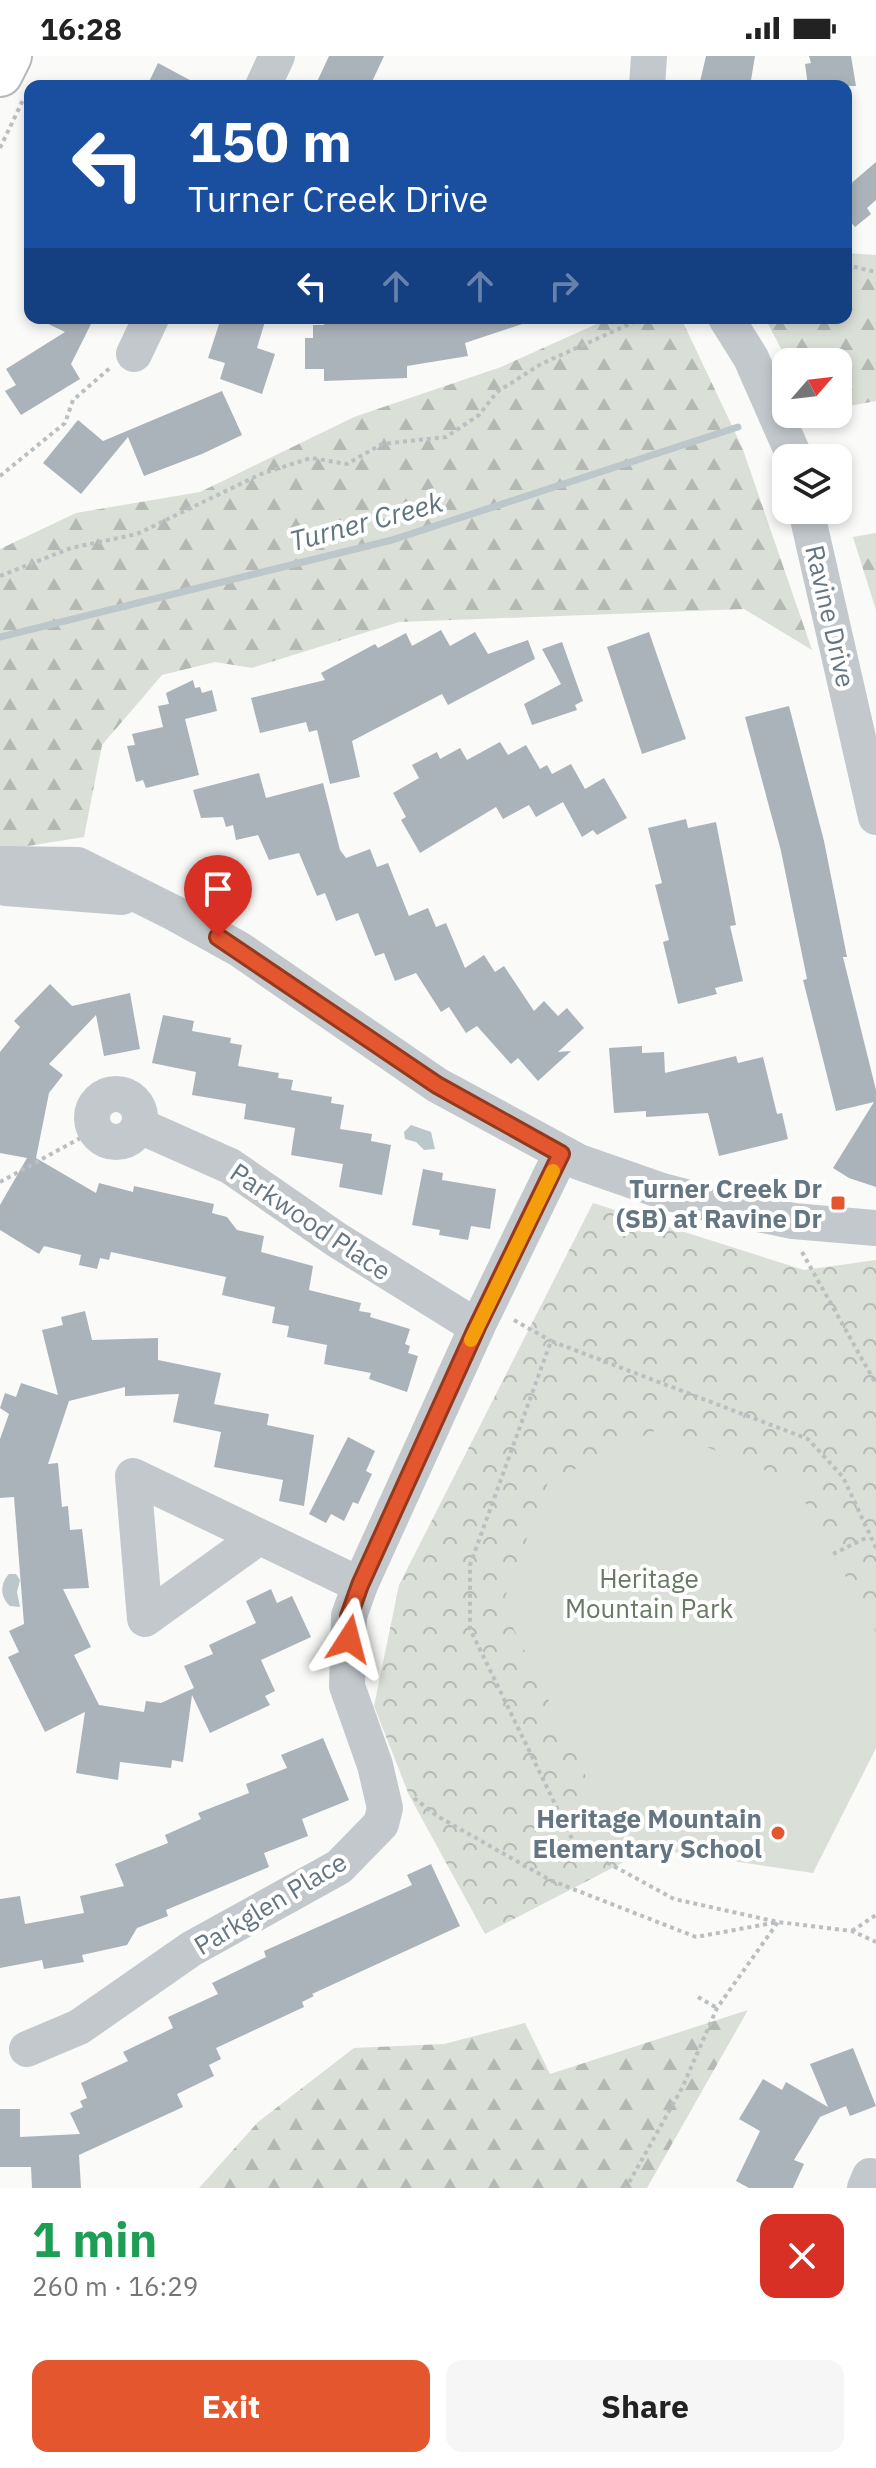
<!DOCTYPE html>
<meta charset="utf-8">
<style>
:root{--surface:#fff;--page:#f6f6f6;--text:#222;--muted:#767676;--accent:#e4572e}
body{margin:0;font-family:"IBM Plex Sans",sans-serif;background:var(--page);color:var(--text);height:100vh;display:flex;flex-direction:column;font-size:30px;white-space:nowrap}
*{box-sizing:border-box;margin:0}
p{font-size:26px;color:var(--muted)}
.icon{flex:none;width:44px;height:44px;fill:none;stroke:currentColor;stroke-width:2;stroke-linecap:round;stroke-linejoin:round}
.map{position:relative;height:2132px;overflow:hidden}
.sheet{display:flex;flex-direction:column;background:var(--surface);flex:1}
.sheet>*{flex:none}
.banner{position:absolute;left:24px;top:24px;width:828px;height:244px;border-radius:16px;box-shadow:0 4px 12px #0003;background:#1a4fa0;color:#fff;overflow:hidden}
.needle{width:52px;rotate:62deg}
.buttons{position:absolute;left:772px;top:292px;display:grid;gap:16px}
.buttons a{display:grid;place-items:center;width:80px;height:80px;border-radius:16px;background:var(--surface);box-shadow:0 4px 12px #0003;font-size:40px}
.pin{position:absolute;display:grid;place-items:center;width:68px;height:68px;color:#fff;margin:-82px -34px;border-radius:50% 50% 50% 0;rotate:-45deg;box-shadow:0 0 8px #0007}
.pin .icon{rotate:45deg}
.me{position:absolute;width:88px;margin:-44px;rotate:9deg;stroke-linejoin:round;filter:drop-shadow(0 0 6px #0008)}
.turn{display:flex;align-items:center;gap:28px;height:168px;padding:0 32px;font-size:36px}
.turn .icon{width:104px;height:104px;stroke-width:2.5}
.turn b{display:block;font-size:56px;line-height:68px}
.lanes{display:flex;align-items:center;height:76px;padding:0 32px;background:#0003;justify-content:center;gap:40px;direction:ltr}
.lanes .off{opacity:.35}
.round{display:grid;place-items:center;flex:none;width:84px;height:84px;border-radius:16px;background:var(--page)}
.summary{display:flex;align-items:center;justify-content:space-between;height:136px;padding:0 32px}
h1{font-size:48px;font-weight:800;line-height:60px;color:#1e9e55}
.button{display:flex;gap:16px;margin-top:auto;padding:16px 32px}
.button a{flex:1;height:92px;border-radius:16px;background:var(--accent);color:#fff;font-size:32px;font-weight:800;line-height:92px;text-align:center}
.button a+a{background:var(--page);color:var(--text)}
.status{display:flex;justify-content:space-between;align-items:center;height:56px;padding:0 40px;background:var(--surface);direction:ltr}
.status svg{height:22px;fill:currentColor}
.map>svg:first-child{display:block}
</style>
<div class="status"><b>16:28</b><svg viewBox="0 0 49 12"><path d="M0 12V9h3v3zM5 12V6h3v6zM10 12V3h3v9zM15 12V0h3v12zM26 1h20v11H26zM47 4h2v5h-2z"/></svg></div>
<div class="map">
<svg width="876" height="2132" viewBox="0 0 876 2132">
<defs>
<pattern id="forest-firs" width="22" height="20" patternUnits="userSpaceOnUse" patternTransform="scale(2)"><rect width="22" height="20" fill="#dadfd7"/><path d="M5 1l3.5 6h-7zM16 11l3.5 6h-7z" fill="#b4b9b4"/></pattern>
<pattern id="park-crowns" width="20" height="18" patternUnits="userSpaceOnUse" patternTransform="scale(2)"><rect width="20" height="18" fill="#dadfd7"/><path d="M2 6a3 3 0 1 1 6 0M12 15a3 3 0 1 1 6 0" fill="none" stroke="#b4b9b4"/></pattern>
</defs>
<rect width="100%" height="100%" fill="#fafaf8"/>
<!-- forest -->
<g fill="url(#forest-firs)">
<path d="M846,197L876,199V345L838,352V306H788L765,262H846Z"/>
<path d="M610,262H681L742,391L812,594L744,553L399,566L252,612L215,606L162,619L102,689L84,781L9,793L0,790V493L76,457L200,436L354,361L501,311Z"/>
<path d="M876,477V554L853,481Z"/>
<path d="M748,1954L647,2132H199L258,2066L354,1992L444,1988L525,1967L550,2018Z"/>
</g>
<!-- park -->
<path fill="url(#park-crowns)" d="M593,1147L804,1214L876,1204V1675L485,1878L409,1739L374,1650L399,1529Z"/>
<!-- pitch -->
<path fill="#dadfd7" d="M660,1372L794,1426L876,1576V1692L813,1817L619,1788L502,1549L548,1426Z"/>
<!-- water -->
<g fill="#bbc7cb">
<path d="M411,1069L431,1076L435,1093L424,1094L416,1086L405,1083L404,1076Z"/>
<path d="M9,1518H16L20,1524L17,1536L20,1551L10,1550C0,1541 0,1527 9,1518Z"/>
</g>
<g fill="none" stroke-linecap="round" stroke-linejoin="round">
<!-- stream -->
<path stroke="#bbc7cb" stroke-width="7" d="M0,581L392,484L738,371"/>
</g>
<!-- building -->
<g fill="#aab3b9">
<path d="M329,0H384L370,30H315Z"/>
<path d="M706,0H755L750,30H699Z"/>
<path d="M809,0H851L856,30H808L805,8L811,7Z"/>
<path d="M158,7L201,30H147Z"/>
<path d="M876,106V144L867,152L871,158L855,171L850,165L846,169V128L848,130Z"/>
<path d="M36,262H94L71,308L80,323L21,359L5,335L16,329L6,313L65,276Z"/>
<path d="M221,262H266L257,292L275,298L262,338L220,323L225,307L208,302Z"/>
<path d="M324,262H528V266L465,287L468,300L407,310V322L324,325V313H305V282H313V269H324Z"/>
<path d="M222,335L242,379L202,398L144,420L128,381L81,438L43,407L78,364L103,385Z"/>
<path d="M441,574L450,590L475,576L488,598L528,584L535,603L448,649L442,638L352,685L360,721L330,728L317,674L309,676L306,666L260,677L251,642L325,624L321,617L375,588L378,592L406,577L412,590Z"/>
<path d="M649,576L686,683L642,698L607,591Z"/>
<path d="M562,586L583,645L575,649L577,654L532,669L524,648L561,628L542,593Z"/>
<path d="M193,624L195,632L200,631L202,637L212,634L217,655L185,663L199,719L146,732L143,724L136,726L127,690L135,689L132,678L163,671L158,650L169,648L166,637Z"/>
<path d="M789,650L824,785L847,901H843L876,1034V1131L849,1122L833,1112L874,1046L836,1055L803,924L807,923L781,795L745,661Z"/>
<path d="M500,686L508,699L526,689L540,713L547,709L552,718L571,708L585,733L604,722L627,762L597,779L593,774L582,781L563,746L536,761L529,749L503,763L496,751L420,797L401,764L406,761L393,737L419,722L412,709L437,696L440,703L460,692L467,704Z"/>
<path d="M259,717L266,742L323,727L340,794L346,802L370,793L377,811L388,807L409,860L428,852L436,871L446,867L465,912L484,899L495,916L504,910L534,955L544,945L558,960L567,952L584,972L558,996L571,995L538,1025L518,1002L511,1008L477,970L466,977L449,951L441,956L416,917L395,925L384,897L375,900L358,857L336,865L325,837L317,840L299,797L269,804L258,779L236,784L233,769L226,771L223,761L201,762L193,734Z"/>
<path d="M686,763L688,772L716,766L736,869L730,870L743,925L715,932L717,938L678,948L663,886L669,884L655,829L662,827L648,772Z"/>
<path d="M50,928L72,950L130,937L140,993L104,1000L96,959L49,1008L63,1019L49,1037L36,1102L96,1137L99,1127L133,1136L134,1130L214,1148L212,1157L227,1161L237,1174L264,1180L261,1196L313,1210L309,1234L361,1247L359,1255L371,1257L370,1261L410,1273L405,1288L410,1290L408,1297L418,1300L407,1336L369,1323L371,1317L324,1308L327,1289L287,1281L289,1270L272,1267L275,1251L222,1239L226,1221L111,1196L109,1204L100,1202L97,1213L79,1209L81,1199L44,1190L39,1198L0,1174V1149L27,1102L0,1097V996L20,971L14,965Z"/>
<path d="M163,959L194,965L192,975L231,982L230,987L242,989L238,1010L279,1017L278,1022L293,1024L291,1034L332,1041L331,1047L344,1049L340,1073L372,1078L371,1085L391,1089L382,1139L339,1131L343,1108L291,1099L295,1072L244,1063L246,1048L192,1039L196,1016L152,1007Z"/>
<path d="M642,990V997L664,996L665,1017L736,1000L738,1007L763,1001L777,1058L782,1057L788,1083L719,1100L708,1057L646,1061V1055L614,1057L609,992Z"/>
<path d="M423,1113L443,1117L442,1124L496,1133L490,1173L471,1170L468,1184L439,1179L440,1174L412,1169Z"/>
<path d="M85,1255L92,1284L158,1282V1304L221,1317L214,1348L269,1358L267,1369L314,1379L304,1450L279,1445L283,1424L214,1411L221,1376L173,1366L179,1338L125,1340V1331L69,1345L48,1408L58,1407L62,1451L68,1450L70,1474L82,1473L89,1532L63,1533L91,1591L74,1599L99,1649L144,1656L146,1645L161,1647L194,1632L184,1610L213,1598L209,1589L256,1567L246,1545L271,1533L277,1547L292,1540L311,1581L261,1604L275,1635L265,1640L270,1649L210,1677L192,1639L183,1706L172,1704L171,1712L120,1706L118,1724L76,1717L85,1656L45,1676L8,1601L19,1596L9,1575L24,1568L14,1441L0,1442V1383L9,1358L0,1352L5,1337L16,1341L21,1327L58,1339L42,1274L63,1269L61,1261Z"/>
<path d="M348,1381L375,1395L366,1415L372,1418L358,1448L353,1446L344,1465L331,1458L326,1467L309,1458Z"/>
<path d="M323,1682L349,1744L302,1763L308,1780L264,1797L269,1811L166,1854L168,1860L137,1872L127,1889L82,1899L84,1906L44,1913L42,1904L0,1912V1843L20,1840L25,1868L84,1857L80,1840L124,1830L115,1808L168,1787L165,1779L201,1763L198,1757L249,1737L246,1728L287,1712L281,1699Z"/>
<path d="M431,1808L460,1870L312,1938L314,1940L302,1946L304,1951L216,1992L221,2003L209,2009L214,2020L177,2038L183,2051L79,2099L81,2132H32L31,2111H0V2053H20V2081L80,2078L70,2057L83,2051L80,2045L87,2042L81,2027L128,2005L123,1996L173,1972L168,1961L218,1938L212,1927L266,1901L264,1895L412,1829L407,1819Z"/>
<path d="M853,1992L876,2050L850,2060L846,2050L820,2061L794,2104L804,2108L793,2132H749L736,2125L760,2075L739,2063L763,2023L782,2034L786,2026L828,2051L810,2008Z"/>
</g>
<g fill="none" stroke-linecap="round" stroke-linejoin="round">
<!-- major casing -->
<g stroke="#b5babe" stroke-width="48">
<path id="major" d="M0,18L9,0"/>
</g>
<!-- path -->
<g stroke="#bbbfc2" stroke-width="4" stroke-dasharray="4 4" stroke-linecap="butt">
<path d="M0,92L23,44"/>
<path d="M846,209L876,216"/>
<path d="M0,420L65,367L73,344L110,312"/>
<path d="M0,520L71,492L137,478L261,418L311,402L347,408L382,388L446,381L479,359L497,336L541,308L643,262"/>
<path d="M0,1126L95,1074"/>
<path d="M802,1196L876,1328"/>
<path d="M514,1264L551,1285"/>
<path d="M876,1492L843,1421L808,1383L551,1285L470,1509V1573L575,1789L674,1843L778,1866L852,1875L876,1886"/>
<path d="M833,1498L868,1481"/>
<path d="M414,1742L437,1760L550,1824L696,1881L778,1866L717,1952L682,2032L626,2132"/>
<path d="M852,1875L876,1859"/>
<path d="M698,1941L717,1952"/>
</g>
<!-- minor -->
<g stroke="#c3c8cc" stroke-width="36">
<path d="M263,30L277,0"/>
<path d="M647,30L649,0"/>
<path d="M726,262L751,302L795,402"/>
<path d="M134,298L151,262"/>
<path d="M806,454L876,761"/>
<path d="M0,808L78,809L176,858L239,893L437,1029L579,1106L662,1135L719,1150L793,1165L876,1172"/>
<path d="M6,832L122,841"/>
<circle cx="116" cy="1062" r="24"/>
<path d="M140,1070L230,1110L337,1184L477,1271"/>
<path d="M259,1481L145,1563L133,1420L360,1529"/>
<path d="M27,1993L79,1971L191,1893L339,1811L381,1768L385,1752L375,1709L347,1630L349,1560L360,1529L477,1271L561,1098"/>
<path d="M865,2132L870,2120"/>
</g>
<!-- major -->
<use href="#major" stroke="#fff" stroke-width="44"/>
</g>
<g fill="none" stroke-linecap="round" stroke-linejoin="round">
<!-- route casing -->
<g stroke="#94391e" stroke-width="20">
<path id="route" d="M218,881L437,1029L561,1098L477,1271L360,1529L349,1560V1583"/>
</g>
<!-- route -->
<use href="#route" stroke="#e4572e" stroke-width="14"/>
<!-- slow -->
<path stroke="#f59e0b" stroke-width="14" d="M471,1284L553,1115"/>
</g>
<!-- markers -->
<g fill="#e4572e" stroke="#fff" stroke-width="3">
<rect x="830" y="1139" width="16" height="16" rx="4"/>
<circle cx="778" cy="1777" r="8"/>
</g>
<g text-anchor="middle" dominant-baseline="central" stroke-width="8" stroke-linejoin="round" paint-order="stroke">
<!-- street labels -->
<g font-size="26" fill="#657683" stroke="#fff">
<text transform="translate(831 560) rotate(77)">Ravine Drive</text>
<text transform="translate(311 1165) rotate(34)">Parkwood Place</text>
<text transform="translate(270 1847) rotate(-31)">Parkglen Place</text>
</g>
<!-- poi labels -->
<g font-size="26" font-weight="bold" fill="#657683" stroke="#fff" text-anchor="end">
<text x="822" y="1132">Turner Creek Dr<tspan x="822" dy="30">(SB) at Ravine Dr</tspan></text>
<text x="762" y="1762">Heritage Mountain<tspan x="762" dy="30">Elementary School</tspan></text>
</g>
<!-- park labels -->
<g font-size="26" fill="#687a64" stroke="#fff">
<text x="649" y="1522">Heritage<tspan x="649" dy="30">Mountain Park</tspan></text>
</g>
<!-- water labels -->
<g font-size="28" font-style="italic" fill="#60757c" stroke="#fff">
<text transform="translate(366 465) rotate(-15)">Turner Creek</text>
</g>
</g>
</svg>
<div class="buttons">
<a><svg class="needle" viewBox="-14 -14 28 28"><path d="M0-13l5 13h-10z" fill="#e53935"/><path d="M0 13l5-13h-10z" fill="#767676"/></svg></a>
<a><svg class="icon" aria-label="layers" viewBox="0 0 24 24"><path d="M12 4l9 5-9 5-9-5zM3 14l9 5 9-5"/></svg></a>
</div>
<div class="pin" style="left:218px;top:881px;background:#d93025"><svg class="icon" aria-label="arrive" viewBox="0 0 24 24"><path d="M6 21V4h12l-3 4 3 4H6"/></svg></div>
<svg class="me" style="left:349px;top:1583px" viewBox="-20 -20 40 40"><path d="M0-17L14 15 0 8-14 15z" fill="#e4572e" stroke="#fff" stroke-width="4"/></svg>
<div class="banner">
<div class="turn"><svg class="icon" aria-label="left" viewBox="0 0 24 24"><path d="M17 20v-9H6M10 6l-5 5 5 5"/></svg><div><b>150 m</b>Turner Creek Drive</div></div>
<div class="lanes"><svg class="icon" aria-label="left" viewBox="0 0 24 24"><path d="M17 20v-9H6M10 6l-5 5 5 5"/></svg><svg class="icon off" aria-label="ahead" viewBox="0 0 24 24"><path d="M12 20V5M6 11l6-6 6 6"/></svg><svg class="icon off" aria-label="ahead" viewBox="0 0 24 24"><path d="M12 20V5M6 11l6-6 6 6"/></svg><svg class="icon off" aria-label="right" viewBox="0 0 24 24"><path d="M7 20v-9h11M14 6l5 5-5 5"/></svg></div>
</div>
</div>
<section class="sheet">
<div class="summary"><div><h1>1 min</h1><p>260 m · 16:29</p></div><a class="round" style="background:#d93025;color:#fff"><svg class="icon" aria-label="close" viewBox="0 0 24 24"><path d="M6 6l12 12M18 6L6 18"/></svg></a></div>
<div class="button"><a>Exit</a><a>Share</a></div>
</section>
